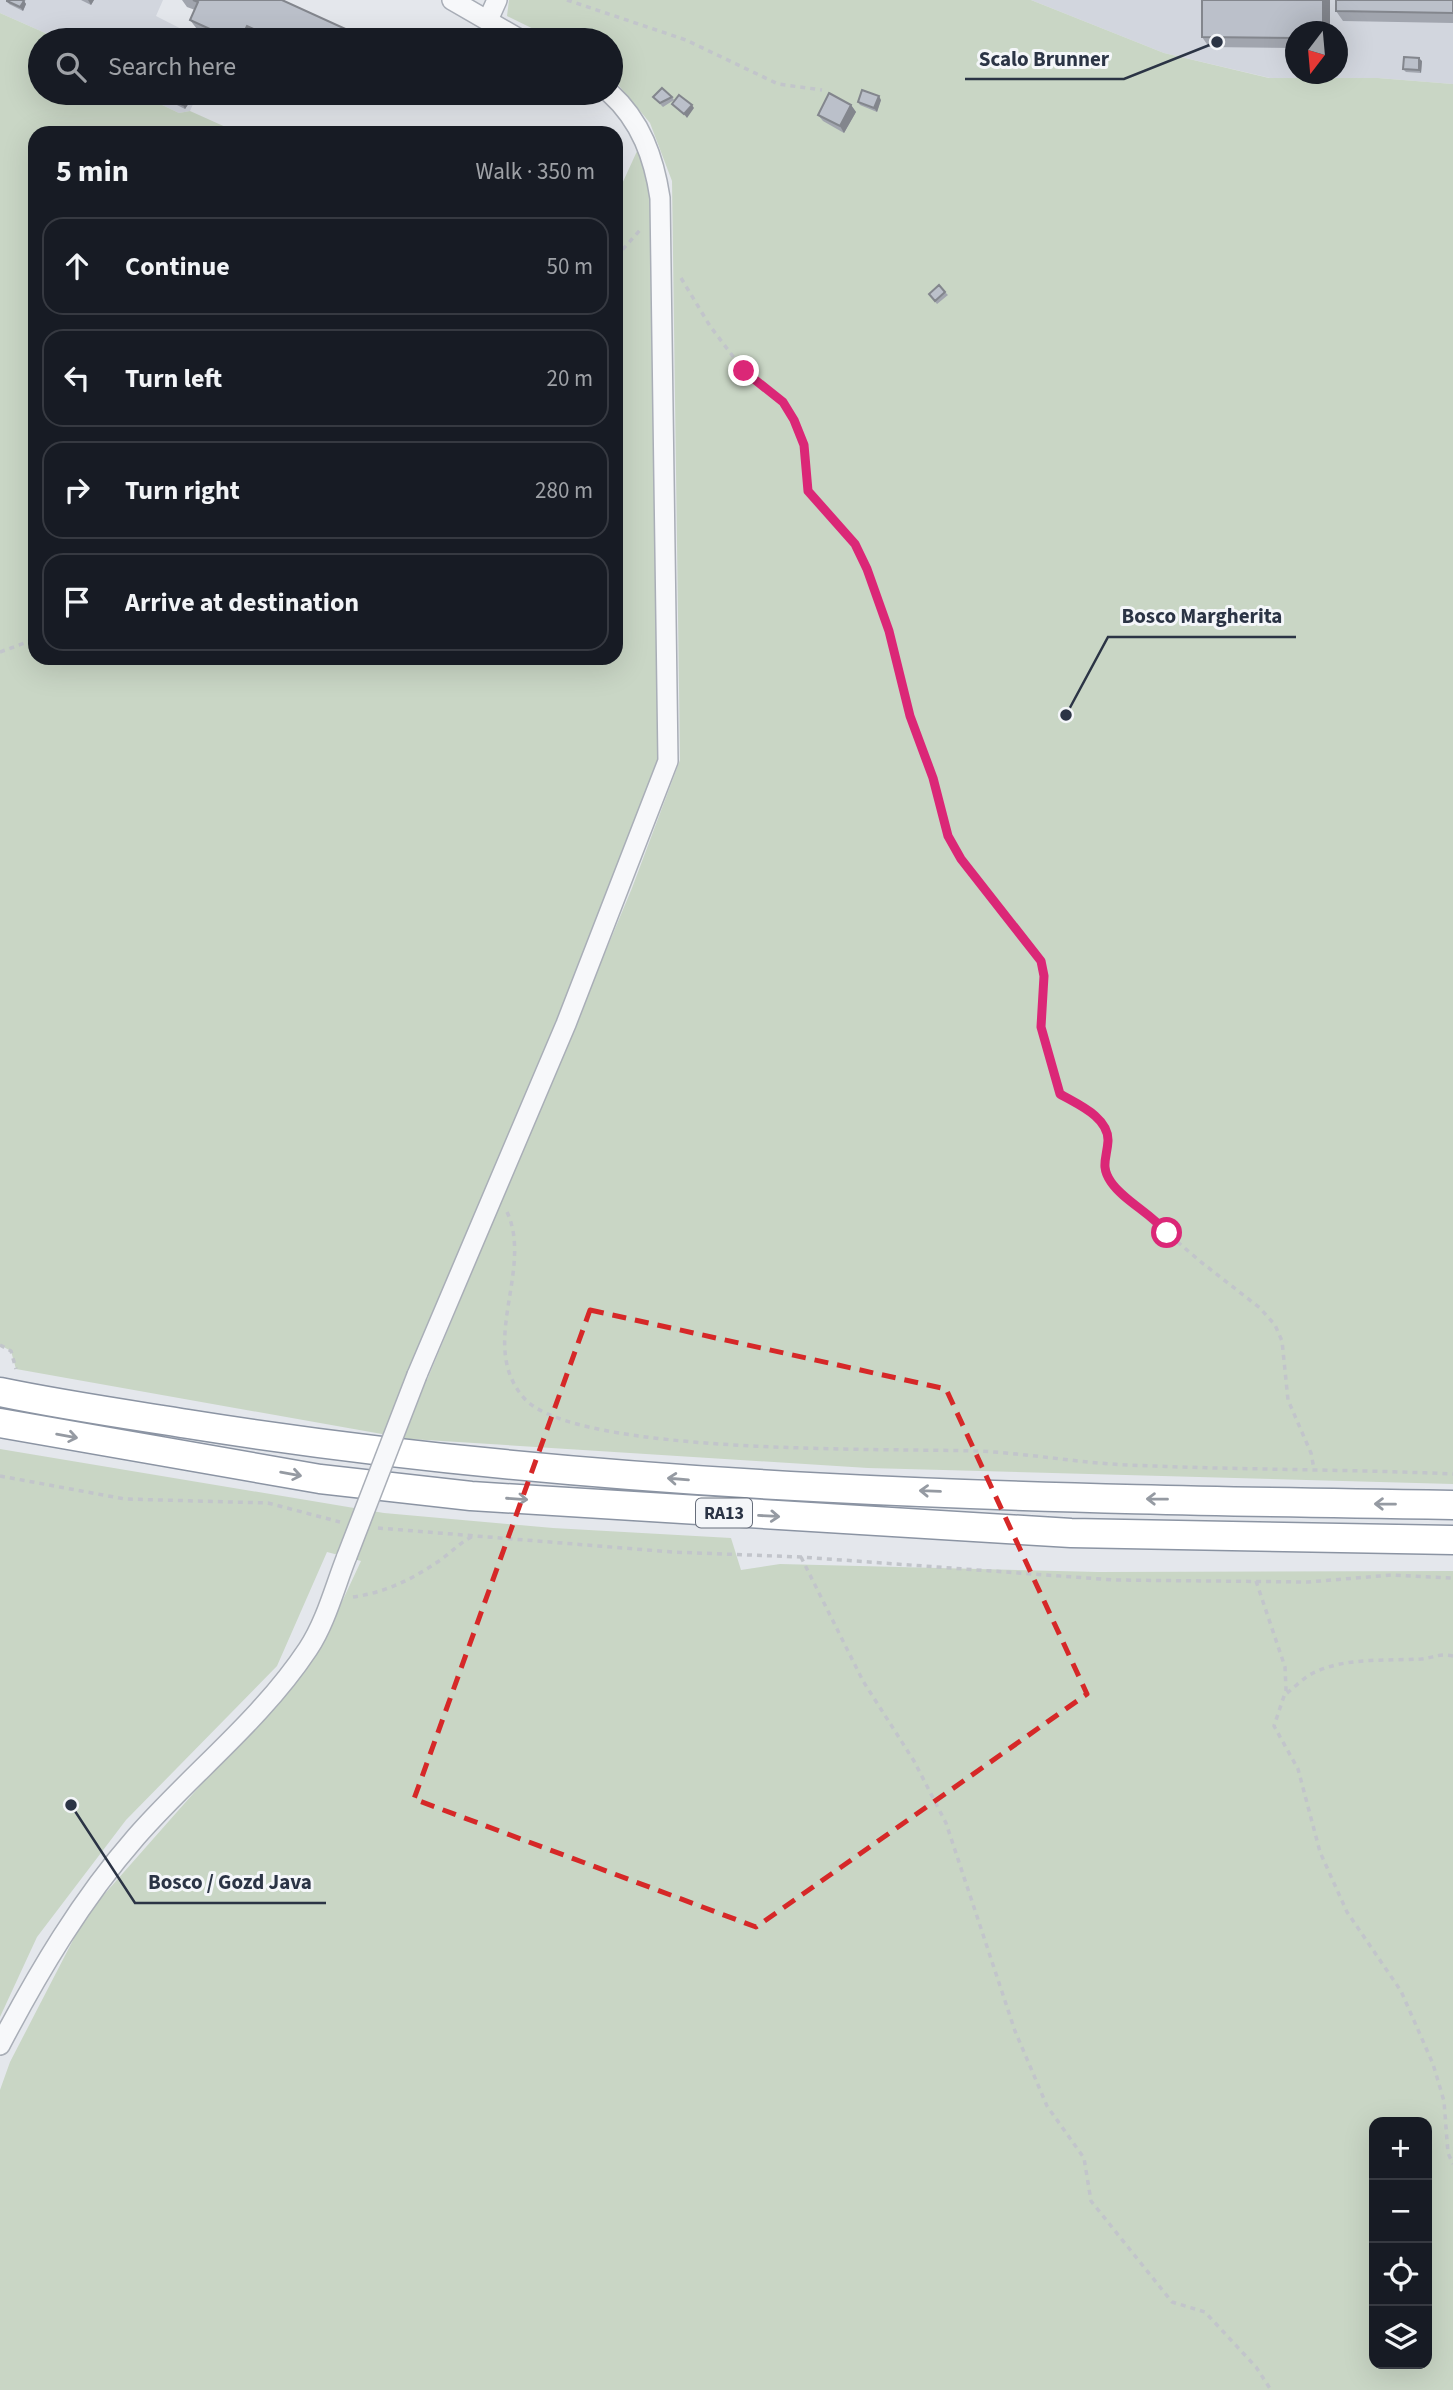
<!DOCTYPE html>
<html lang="en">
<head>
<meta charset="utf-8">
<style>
  :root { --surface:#171b24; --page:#242831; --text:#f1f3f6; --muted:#9ea1a6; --line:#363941 }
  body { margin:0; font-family:"Source Sans 3",sans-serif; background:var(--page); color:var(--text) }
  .controls { position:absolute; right:21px; bottom:21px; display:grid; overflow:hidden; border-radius:14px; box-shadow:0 7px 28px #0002 }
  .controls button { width:63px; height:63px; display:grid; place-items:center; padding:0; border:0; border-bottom:2px solid var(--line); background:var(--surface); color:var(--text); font:35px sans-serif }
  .compass { position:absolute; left:1285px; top:21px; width:63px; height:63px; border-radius:50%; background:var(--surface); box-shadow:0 7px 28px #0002; rotate:196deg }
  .stop { position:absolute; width:21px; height:21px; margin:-16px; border:5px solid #db2777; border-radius:50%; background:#fff }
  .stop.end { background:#db2777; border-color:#fff; box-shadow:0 2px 7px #0008 }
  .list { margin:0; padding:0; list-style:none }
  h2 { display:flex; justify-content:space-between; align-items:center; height:91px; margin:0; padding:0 28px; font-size:30px }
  h2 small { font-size:23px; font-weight:400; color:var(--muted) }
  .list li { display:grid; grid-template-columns:46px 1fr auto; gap:21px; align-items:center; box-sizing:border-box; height:98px; margin:0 14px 14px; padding:0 14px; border:2px solid var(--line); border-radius:21px }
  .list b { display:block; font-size:26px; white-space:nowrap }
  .list em { font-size:23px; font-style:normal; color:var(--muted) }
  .icon { flex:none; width:38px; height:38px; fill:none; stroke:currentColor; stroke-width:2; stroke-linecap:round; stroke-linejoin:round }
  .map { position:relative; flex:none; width:1453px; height:2390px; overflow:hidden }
  .search { position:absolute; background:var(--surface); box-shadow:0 7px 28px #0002; left:28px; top:28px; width:595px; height:77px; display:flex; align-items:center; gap:18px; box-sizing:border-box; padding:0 24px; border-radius:38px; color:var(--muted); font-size:26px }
  .panel { position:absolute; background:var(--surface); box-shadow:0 7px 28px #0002; left:28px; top:126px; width:595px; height:539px; border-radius:21px }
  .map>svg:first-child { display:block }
  .built { fill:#d2d6de; fill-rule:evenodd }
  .green { fill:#c9d6c5; fill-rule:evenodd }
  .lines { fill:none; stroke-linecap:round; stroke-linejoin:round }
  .minor-casing { stroke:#a9aeb7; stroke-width:22 }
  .highway-casing { stroke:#8b94a3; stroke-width:31 }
  .path { stroke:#c2c5cb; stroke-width:3.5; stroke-dasharray:5 5; stroke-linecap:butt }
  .minor { stroke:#f7f8fa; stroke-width:19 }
  .highway { stroke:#fff; stroke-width:28 }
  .minor-bridge-casing { stroke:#a9aeb7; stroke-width:22; stroke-linecap:butt }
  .minor-bridge { stroke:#f7f8fa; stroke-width:19 }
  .wall { fill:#a1a5ae }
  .shaded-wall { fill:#83868d }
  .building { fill:#bbc0ca; stroke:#83868d; stroke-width:2 }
  .oneway { stroke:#959aa2 }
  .route { stroke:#db2777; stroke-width:9 }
  .marked { fill:none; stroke:#d62828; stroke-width:5; stroke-dasharray:14 9; stroke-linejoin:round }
  .labels { text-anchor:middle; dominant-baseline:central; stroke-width:6; stroke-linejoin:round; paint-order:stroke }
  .shield { fill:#f4f6f9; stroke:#676e7b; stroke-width:2 }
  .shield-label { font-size:18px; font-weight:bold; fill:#2b3445 }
  .leader { fill:none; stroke:#2b3445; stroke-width:2.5 }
  .callout-dot { fill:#2b3445; stroke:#f4f6f9; stroke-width:2.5 }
  .callout-label { font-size:21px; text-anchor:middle; font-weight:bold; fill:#2b3445; stroke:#f4f6f9; stroke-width:6; stroke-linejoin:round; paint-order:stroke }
</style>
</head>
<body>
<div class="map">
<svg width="1453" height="2390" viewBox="0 0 1453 2390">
  <rect width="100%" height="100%" fill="#e4e7ec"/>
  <path class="built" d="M0 0H163L156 16 203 40H61L0 13Z
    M1031 0H1453V84L1378 78H1270L1164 53ZM1296 32H1338V74H1296Z
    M137 93H198L190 111 179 113Z"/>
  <path class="green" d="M509 0H1031L1164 53 1269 78H1378L1453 84V1484L868 1468 410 1439 16 1369 11 1351 0 1345V13L61 40H40V93H137L179 113 190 111 239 133H35V658H616V197L638 149 649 192 658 349 660 757 616 880 408 1371 427 1380 632 888 680 760 672 181 650 123 611 76V40H556L507 16Z
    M0 1449 384 1513 553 1528 731 1538 741 1570 780 1564 1098 1572 1453 1571V2390H0V2090L10 2062 86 1915 319 1651 361 1561 327 1552 277 1666 126 1820 37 1937 0 2017ZM1374 2122H1427V2364H1374Z"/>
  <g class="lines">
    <defs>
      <path id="minor" d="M452 0 521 40
        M488 20 497 0
        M417 1375 566 1024 668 761 660 198C654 158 641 121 610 93
        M0 2045C39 1971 81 1900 136 1837 192 1773 261 1720 308 1649 326 1622 335 1586 347 1556"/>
      <path id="highway" d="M0 1392C62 1405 125 1414 188 1424 606 1491 1031 1499 1453 1505
        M0 1423 320 1479 471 1496 1071 1533 1453 1540"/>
    </defs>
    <use href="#minor" class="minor-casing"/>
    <use href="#highway" class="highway-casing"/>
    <path class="path" d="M567 0 686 40 778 84 822 90
      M616 257 640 230
      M681 278 710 326 744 371 783 402 794 420 804 445 809 491 855 544 867 569 889 631 910 716 933 778 948 836 961 859 1041 960 1044 976 1041 1027 1060 1094 1090 1111 1104 1127 1108 1140 1103 1169 1112 1184 1153 1216 1167 1233 1201 1262 1260 1308 1275 1325 1282 1341 1288 1400 1311 1453 1314 1469
      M0 652 35 639
      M507 1212C534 1270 477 1345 524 1398 575 1456 891 1448 976 1451 1027 1453 1078 1463 1129 1465 1237 1470 1345 1469 1453 1474
      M0 1345 11 1351 16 1369
      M0 1476 125 1499 268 1503 340 1522
      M378 1528 672 1552 801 1557 1114 1580 1308 1582 1392 1575 1453 1578
      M801 1557 863 1681 914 1761 946 1823 1015 2031 1047 2106 1084 2158 1091 2201 1172 2302 1205 2312 1256 2367 1271 2390
      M1256 1581 1285 1667 1286 1690 1274 1726 1298 1769 1320 1852 1347 1912 1401 1991 1433 2064 1444 2101 1448 2153 1453 2164
      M353 1597C384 1593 413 1579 439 1561 452 1552 460 1542 475 1535
      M1287 1693C1295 1687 1303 1678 1313 1673 1345 1657 1387 1661 1421 1659 1434 1658 1438 1653 1453 1656"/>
    <use href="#minor" class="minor"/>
    <use href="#highway" class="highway"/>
    <defs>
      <path id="minor-bridge" d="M347 1556 417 1375"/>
    </defs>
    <use href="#minor-bridge" class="minor-bridge-casing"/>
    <use href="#minor-bridge" class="minor-bridge"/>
  </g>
  <path class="wall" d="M81 0H94L91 5Z
    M182 0H282L350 31 356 40H258L256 39V40H214L200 33 190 20 195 10 187 7Z
    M1453 0V23L1343 21 1336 11Z
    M7 1H24L26 4 23 11 9 4Z
    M1296 32V48L1209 47 1202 37Z
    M1422 61 1421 73 1406 72 1403 69Z
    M653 97H672L674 100 663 107Z
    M171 100 189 103 185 109 173 103Z
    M881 100 877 112 860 105 858 102Z
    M851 105 856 112 844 133 823 121 818 115Z
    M945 292 948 295 937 304 929 294Z"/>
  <path class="shaded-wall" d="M88 0H94L91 5Z
    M1323 0H1330V32H1323Z
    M24 1 26 4 23 11 20 7Z
    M247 26 256 39V40H240Z
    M350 31 356 40H346Z
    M1419 58 1422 61 1421 73 1419 70Z
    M879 96 881 100 877 112 874 108Z
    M186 99 189 103 185 109 183 105Z
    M692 105 694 108 687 118 684 114Z
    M851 105 856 112 844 133 840 126Z"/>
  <path class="building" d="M7 0H22L24 1 20 7 7 1Z
    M193 0H282L350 31 346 40H278L247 26 240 40H234L190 20 198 2Z
    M1202 0H1323V32H1296V38L1202 37Z
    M1336 0H1453V13L1336 11Z
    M111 37 119 40H109Z
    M1404 57 1419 58V70L1403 69Z
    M662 88 672 97 660 103 653 97Z
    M862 90 879 96 874 108 858 102Z
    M174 93 186 99 183 105 171 100Z
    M829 93 851 105 840 126 818 115Z
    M679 95 692 105 684 114 672 104Z
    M939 285 945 292 935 301 929 294Z"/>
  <defs><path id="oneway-shaft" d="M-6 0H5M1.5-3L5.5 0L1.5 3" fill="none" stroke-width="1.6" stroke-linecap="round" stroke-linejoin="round" transform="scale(1.75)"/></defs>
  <g class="oneway">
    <use href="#oneway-shaft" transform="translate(67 1436) rotate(10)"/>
    <use href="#oneway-shaft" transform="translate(291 1474) rotate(10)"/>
    <use href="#oneway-shaft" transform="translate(678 1479) rotate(-175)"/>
    <use href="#oneway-shaft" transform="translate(930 1491) rotate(-178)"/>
    <use href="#oneway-shaft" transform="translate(517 1499) rotate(4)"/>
    <use href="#oneway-shaft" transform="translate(1157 1499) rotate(-179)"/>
    <use href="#oneway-shaft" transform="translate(1385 1504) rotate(-179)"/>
    <use href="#oneway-shaft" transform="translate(769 1516) rotate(3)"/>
  </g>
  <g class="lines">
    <path class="route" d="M744 371 783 402 794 420 804 445 808 491 855 544 867 569 889 631 910 716 933 778 948 836 961 859 1041 961 1044 976 1041 1027 1060 1094C1077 1104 1109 1117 1108 1141 1107 1158 1100 1166 1111 1182 1124 1201 1151 1213 1167 1233"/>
  </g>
  <path class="marked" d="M590 1310 946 1389 1087 1694 756 1927 414 1799Z"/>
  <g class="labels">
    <rect class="shield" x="696" y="1498.5" width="56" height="29" rx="5"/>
    <g class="shield-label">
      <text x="724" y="1513">RA13</text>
    </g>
  </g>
  <path class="leader" d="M1217 42L1124 79H965M1066 715L1108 637H1296M71 1805L135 1903H326"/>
  <g class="callout-dot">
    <circle cx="1217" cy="42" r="7"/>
    <circle cx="1066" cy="715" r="7"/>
    <circle cx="71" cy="1805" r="7"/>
  </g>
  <g class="callout-label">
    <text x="1044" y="66">Scalo Brunner</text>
    <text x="1202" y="623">Bosco Margherita</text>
    <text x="230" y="1889">Bosco / Gozd Java</text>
  </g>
</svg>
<div class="controls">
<button>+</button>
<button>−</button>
<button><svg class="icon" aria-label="locate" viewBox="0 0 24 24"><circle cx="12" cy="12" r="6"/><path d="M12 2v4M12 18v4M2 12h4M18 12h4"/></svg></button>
<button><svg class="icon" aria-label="layers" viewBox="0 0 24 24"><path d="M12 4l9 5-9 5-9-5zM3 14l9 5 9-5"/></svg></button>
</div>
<svg class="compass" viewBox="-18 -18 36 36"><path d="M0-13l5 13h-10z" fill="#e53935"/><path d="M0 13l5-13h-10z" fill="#9ea1a6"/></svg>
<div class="stop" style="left:1167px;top:1233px"></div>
<div class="stop end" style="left:744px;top:371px"></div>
<div class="search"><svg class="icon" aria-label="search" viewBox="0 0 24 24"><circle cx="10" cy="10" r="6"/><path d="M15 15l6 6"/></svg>Search here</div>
<section class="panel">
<h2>5 min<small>Walk · 350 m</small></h2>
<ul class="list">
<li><svg class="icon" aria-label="ahead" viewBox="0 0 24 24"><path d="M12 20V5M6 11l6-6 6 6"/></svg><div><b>Continue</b></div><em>50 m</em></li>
<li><svg class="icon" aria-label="left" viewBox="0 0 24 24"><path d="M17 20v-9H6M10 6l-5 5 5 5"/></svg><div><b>Turn left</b></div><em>20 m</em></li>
<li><svg class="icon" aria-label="right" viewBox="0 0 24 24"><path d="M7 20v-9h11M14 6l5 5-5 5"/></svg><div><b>Turn right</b></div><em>280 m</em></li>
<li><svg class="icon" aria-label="arrive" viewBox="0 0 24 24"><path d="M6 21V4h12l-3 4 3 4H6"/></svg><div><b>Arrive at destination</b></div></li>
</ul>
</section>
</div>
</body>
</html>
